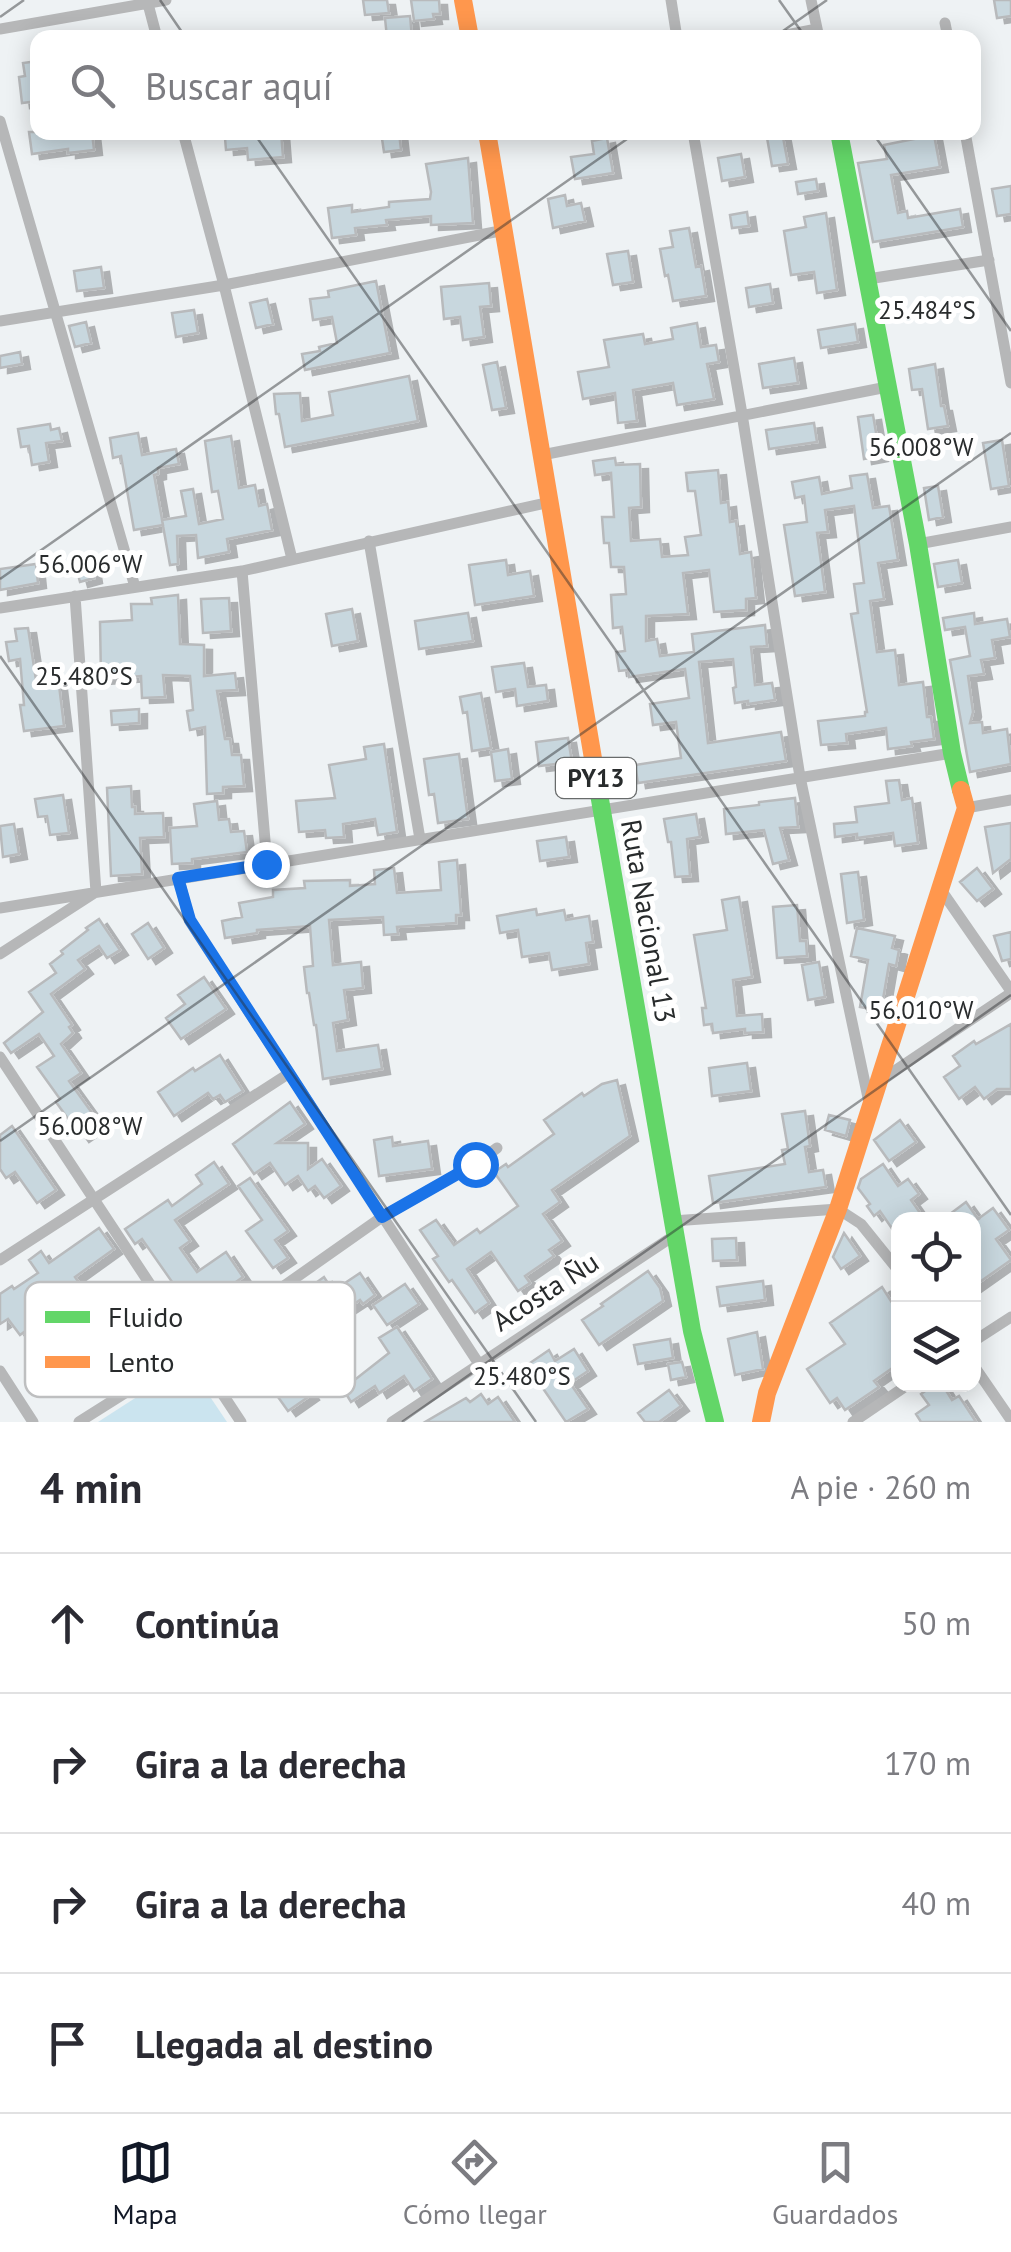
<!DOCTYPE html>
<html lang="es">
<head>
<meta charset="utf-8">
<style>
  :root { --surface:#fff; --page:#f7f7f7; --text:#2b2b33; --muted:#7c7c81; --line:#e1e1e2; --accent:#111827 }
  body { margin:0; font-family:"PT Sans",sans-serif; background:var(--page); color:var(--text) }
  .controls { position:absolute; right:30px; bottom:30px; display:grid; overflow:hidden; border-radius:20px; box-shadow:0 5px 25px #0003 }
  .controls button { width:90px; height:90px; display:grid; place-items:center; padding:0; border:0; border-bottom:2px solid var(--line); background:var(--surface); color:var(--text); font:50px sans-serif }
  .stop { position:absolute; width:30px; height:30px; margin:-22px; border:8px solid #1a73e8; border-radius:50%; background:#fff }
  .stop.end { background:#1a73e8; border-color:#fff; box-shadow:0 2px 10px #0008 }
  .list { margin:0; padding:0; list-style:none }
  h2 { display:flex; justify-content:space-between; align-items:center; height:130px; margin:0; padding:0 40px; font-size:42px }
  h2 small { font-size:32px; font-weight:400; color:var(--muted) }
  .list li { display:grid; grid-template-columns:65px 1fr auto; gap:30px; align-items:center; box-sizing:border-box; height:140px; padding:0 40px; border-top:2px solid var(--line) }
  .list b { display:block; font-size:38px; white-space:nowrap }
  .list em { font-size:32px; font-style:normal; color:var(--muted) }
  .icon { flex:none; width:55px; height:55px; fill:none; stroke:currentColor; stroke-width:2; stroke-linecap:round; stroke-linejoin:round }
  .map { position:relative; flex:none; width:1011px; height:1422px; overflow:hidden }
  .search { position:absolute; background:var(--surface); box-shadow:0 5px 25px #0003; left:30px; right:30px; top:30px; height:110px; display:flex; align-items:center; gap:25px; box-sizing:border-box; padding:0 35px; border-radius:20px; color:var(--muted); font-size:38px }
  .sheet { height:690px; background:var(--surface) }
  nav { display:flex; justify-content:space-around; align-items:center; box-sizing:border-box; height:140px; border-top:2px solid var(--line); background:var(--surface); font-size:28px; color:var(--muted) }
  nav a { display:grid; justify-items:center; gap:5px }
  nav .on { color:var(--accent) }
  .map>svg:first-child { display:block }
  .green { fill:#cbe4ef }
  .building { fill:#c8d7de; stroke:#b8babc; stroke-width:2.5; filter:url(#shadow) }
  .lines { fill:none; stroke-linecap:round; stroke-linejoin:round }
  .street { stroke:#b6b7b8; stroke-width:11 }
  .fast { stroke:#63d668; stroke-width:18 }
  .slow { stroke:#ff974d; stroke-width:18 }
  .route { stroke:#1a73e8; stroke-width:12 }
  .ticks { fill:none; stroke:#282b2c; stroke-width:2.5; stroke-opacity:0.45 }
  .labels { text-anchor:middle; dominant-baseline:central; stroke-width:10; stroke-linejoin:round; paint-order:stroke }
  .shield { fill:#fff; stroke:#686b6b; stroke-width:2.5 }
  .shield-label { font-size:25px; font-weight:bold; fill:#282b2c }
  .street-label { font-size:28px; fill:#282b2c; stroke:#fff }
  .key { fill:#fff; stroke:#bebfc0; stroke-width:2.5 }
  .key-label { font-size:28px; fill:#282b2c }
  .ticks-label { font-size:25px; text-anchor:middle; fill:#282b2c; stroke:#fff; stroke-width:10; stroke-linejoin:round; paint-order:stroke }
</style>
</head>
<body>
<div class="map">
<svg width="1011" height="1422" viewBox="0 0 1011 1422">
  <defs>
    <filter id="shadow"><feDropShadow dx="8" dy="5" stdDeviation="0" flood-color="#0004"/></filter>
  </defs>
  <rect width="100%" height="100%" fill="#eef2f4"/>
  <path class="green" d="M188 1364 227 1422H98Z"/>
  <path class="building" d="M363 0H387L389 13 365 15Z
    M411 0H439L440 14H433L434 19 414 21Z
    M994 0H1011V16L997 18Z
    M410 16 412 38H387L385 18Z
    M38 61V75H34L38 101 22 103 19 77 25 76 23 63Z
    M29 132H92L94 150 68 153V149L32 154Z
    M246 132H281L283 157 248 160 247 148 226 150 225 138 246 136Z
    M381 132H399L401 150 384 152Z
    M766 132H782L788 164 772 166Z
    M934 135 940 167 891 175 898 213 907 211 908 218 960 209 963 227 873 242 858 163 887 159 884 145Z
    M607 138 613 173 575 179 571 157 594 154 592 141Z
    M741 154 745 177 722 181 718 158Z
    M468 158 473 223 431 225V216L386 220 387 225 355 228 356 235 332 238 328 208 352 205V212L389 207V202L430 199 431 192 426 164Z
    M816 179 818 191 798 194 796 182Z
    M1011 186V214L997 216 992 189Z
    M565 195 567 206 581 203 585 221 553 228 548 199Z
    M747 212 749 226 732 228 730 215Z
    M826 213 837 290 817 293 814 272 791 275 784 231 806 227 804 217Z
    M689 228 696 267 701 266 706 296 673 301 668 275 665 276 660 249 673 247 670 231Z
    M628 251 633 282 613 285 607 254Z
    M101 267 104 288 77 291 74 271Z
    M376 281 390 353 305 370 302 354 320 351 319 347 337 343 332 317 313 320 310 299 329 297 328 291Z
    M489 283 491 306 480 307 484 337 463 340 460 317 444 319 441 287Z
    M770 284 773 303 749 307 746 288Z
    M267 299 273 324 256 328 250 303Z
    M194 310 198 333 176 337 172 313Z
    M86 322 91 343 75 347 69 326Z
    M697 323 701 347 716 345 719 362 707 364 714 399 677 405 673 383 633 390 637 421 618 423 615 393 583 399 578 372 609 367 604 340 643 334 645 344 673 339 671 328Z
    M855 324 858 342 821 348 818 330Z
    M20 352 22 364 0 368V356Z
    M794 358 798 383 763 388 759 364Z
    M497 362 506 408 492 410 483 365Z
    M935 364 941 406H944L948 426 928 429 922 389 912 390 909 369Z
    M409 376 418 421 285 447 279 414H276L274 394 300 393 302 421 333 415 329 392Z
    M873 415 880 456 864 459 858 417Z
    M814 423 817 442 769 449 766 430Z
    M50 424 51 430 59 428 62 441 46 443 49 462 32 465 29 446 21 447 18 429Z
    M138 433 142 455 176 449 179 464 158 468V474L154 475 163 525 134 530 121 456 113 458 110 438Z
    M231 436 239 488 255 485 259 506 267 504 272 530 227 539 229 552 198 558 196 535 177 536 178 564 170 565 162 520 186 516 181 491 193 489 199 524 223 519 218 491 212 492 205 441Z
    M1002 440 1009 486 991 489 983 443Z
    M615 458 616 465 640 464 641 507 629 508 631 541 660 539 662 557 688 555 685 537 701 535 695 491H688L686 473 718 470 721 503 728 502 730 522 736 521 740 554 751 552 756 598 746 599V610L714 612 709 570 683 573 688 614 646 616V641L657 639 660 656 694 652 692 634 765 625 767 646 751 647 755 685 772 683 775 700 748 704V701L735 703 733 688 736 687 733 659 699 662 708 743 781 732 786 761 638 783 635 765 681 758 676 722 653 725 650 704 689 698 685 669 629 677 628 670 619 671 616 652 625 651 622 627 613 628 611 595 626 594 624 567H611L609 543H604L602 517H614L611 473 595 475 593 461Z
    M867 474 873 508 889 506 898 560 878 563 884 599 870 601 877 652 895 650 899 685 923 682 927 717H931L934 739 911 742 912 746 888 749 886 728 846 734 847 743 821 745 818 721 865 716V712H867L851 614 858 613 854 584 864 583 854 506 825 510 828 532 817 533 825 592 795 596 784 525 807 522 804 496 795 498 792 482 819 477 822 494 852 488 850 476Z
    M938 486 943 517 929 520 924 488Z
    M88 553 90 560 98 558 100 570 93 572 94 578 80 582 73 556Z
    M506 560 508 575 530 571 534 596 475 605 469 565Z
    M958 560 962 583 938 587 934 564Z
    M36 564 38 583 0 590V569Z
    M178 595 180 644 204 645V676L235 673 237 690 217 691 225 739H230L232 755H241L244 786 223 787V793L207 794 205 727 190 730 187 711 193 710 190 676 163 675 165 697 142 698 141 676 101 679 100 622 132 620 131 604H152L151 598Z
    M229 598 231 631 203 633 201 599Z
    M352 609 358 641 332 646 326 614Z
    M468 613 473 641 419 649 415 621Z
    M974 613 975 624 1007 619 1010 637 992 640 995 658 981 660 984 674 968 676 973 712 970 723 982 722 983 733 1007 729 1011 764 970 772 950 660 970 656 965 627 945 630 943 618Z
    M28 628 36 680 58 677 64 726 24 731 20 705H24L20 659 9 661 6 642 17 641 15 629Z
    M524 663 528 687 546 685 548 701 517 706 515 689 496 692 492 667Z
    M481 693 491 748 472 751 467 712 463 713 460 697Z
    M139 709V723L112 725 111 711Z
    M568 738 572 762 539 766 536 742Z
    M384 744 397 832 378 835 375 819 343 824 344 837 326 838 325 830 299 832 296 801 335 798 329 765 366 759 364 747Z
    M508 749 512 779 495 781 491 752Z
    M459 754 468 819 438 823 434 794 429 795 424 759Z
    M899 780 902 800 912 798 918 843 895 846 893 833 857 838V834L835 837 834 824 857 822 855 807 889 803 886 781Z
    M131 786 132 807H135V814L163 813 164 837 140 838 142 874 111 876 107 788Z
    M63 795 69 833 50 835 47 816 38 817 35 799Z
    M795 798 798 827 780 828 789 860 773 864 764 830 726 834 724 809 759 805V802Z
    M217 801 219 820 229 819 231 832 244 831 247 852 192 859V863L172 864 170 828 197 826 194 804Z
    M696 814 700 837 687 839 690 876 675 877 671 842H668L664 819Z
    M1011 823V859L993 873 985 827Z
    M14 824 19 854 3 857 0 826Z
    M566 837 569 857 540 861 537 841Z
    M457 860 461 915H456V923L397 927 398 934 384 935 383 917 329 920 333 965 361 962 363 988 344 990 348 1020 333 1023 337 1051 378 1045 382 1069 323 1079 316 1025H314L309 993H307L304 967 313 966 310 926 257 930V933L225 938 222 921 242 917 239 903 273 897V890L305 888 304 881 350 880V886L375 884 374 870 394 868 397 893 441 890 439 862Z
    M977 868 993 889 977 901 960 882Z
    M858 872 864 920 847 923 841 874Z
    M739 897 752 977 733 980 737 1016 762 1014 763 1032 745 1033V1029L713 1033 712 1024 704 1025 702 1008H706L694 935 727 930 722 900Z
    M797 905 800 941H806L807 956 777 958 773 907Z
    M536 909 537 915 564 910 566 920 589 916 593 942 586 943 589 964 552 970 549 953 522 957 518 930 500 933 497 916Z
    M99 919 120 950 107 958 99 946 78 960 85 969 51 994 72 1025 69 1027 73 1033 61 1044 81 1073 69 1081 100 1124 81 1137 56 1102 60 1099 37 1067 54 1056 39 1034 11 1053 4 1043 43 1012 29 992 56 973 50 964 63 954 61 951 88 930 86 928Z
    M148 923 164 948 148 959 132 934Z
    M857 928 895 936 892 948 899 950 896 966 889 964 881 1011 860 1007 868 960 851 956Z
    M1011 932V959L1002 961 994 936Z
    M819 962 825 997 808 1000 802 965Z
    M204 977 226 1009 181 1039 166 1018 185 1004 178 995Z
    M1011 1024V1089H997L984 1099 975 1087 959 1099 944 1077 960 1066 953 1056 974 1041 976 1044Z
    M220 1055 243 1091 225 1102 220 1095 213 1099 208 1093 174 1116 158 1092 193 1068 195 1071Z
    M747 1063 751 1091 712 1096 709 1068Z
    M617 1080 630 1136 552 1190 560 1202 543 1214 562 1241 549 1250 554 1256 525 1276 530 1283 518 1291 491 1252 467 1269 489 1303 475 1313 452 1280 449 1282 433 1259 438 1256 420 1230 436 1220 454 1245 477 1229 480 1233 518 1206 494 1172 506 1164 508 1167 554 1134 544 1120 582 1093 584 1096 602 1084Z
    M290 1102 305 1124 277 1143H308V1169L322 1159 341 1186 324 1198 315 1186 308 1191 298 1176 285 1185 270 1163 254 1174 233 1144Z
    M805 1111 810 1146 805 1147 809 1172 823 1170 826 1187 713 1203 709 1176 785 1164 782 1150 788 1149 782 1114Z
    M829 1115 850 1120 846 1136 825 1130Z
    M900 1120 916 1142 889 1161 874 1140Z
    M12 1126 56 1190 37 1203 15 1172 6 1178 0 1169V1135Z
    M392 1137 393 1146 428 1141 432 1169 379 1176 374 1140Z
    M214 1162 229 1184 175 1220 190 1241 180 1248 197 1272 226 1252 243 1277 236 1282 238 1286 217 1300 219 1304 198 1319 142 1239 135 1244 125 1229 168 1200 172 1206 202 1184 196 1175Z
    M883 1164 898 1186 908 1179 919 1194 911 1200 925 1220H898V1225L893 1230 880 1211 874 1216 867 1206 870 1204 858 1188 861 1179Z
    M250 1178 288 1231 275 1240 288 1258 273 1268 246 1231 262 1220 238 1186Z
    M966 1202 978 1219 993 1208 1009 1230 996 1239 1011 1260 974 1286V1222L977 1220H942Z
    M99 1228 114 1249 75 1277 94 1304 59 1328 82 1361 140 1320 129 1304 139 1297 166 1334 155 1342 149 1334 79 1384 61 1359 51 1366 34 1343 32 1344 24 1332 20 1335 8 1319 0 1324V1294L12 1286 14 1289 38 1273 29 1260 41 1251 49 1263Z
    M844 1233 860 1256 841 1269 833 1257Z
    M736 1238 737 1260 713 1261 712 1239Z
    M648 1271 660 1288 663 1301 599 1345 582 1320 603 1306 601 1304Z
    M360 1273 375 1295 363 1304 360 1300 328 1321 306 1290 324 1277 333 1291Z
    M763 1281 765 1300 720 1306 717 1287Z
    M405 1284 419 1304 387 1325 373 1305Z
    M882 1287 898 1312V1364L874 1381 879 1387 845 1410 837 1398 830 1403 807 1369 845 1344 830 1323Z
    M397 1327 432 1379 414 1391 404 1376 379 1393 375 1386 351 1402 343 1389 389 1353 379 1338Z
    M266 1330 311 1395 288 1411 251 1359 240 1367 229 1351 242 1342 244 1345Z
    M757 1332 763 1369 735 1375 728 1339Z
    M670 1339 673 1358 638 1364 634 1345Z
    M574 1349 588 1371 570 1383 588 1409 566 1422 527 1365 549 1350 555 1361Z
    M682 1362 686 1377 671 1380 668 1364Z
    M935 1384H942L952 1400 959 1396 976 1422H921L916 1414 929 1405 921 1394Z
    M669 1390 681 1406 659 1422H645L638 1413Z
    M481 1394 488 1404 498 1397 515 1422H425L466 1398 470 1402Z"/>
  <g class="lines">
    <path class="street" d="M147 0 157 38
      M671 0 677 38
      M811 0 819 38
      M945 23 948 38
      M0 29 166 0
      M771 38 817 29
      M0 121 135 587
      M183 132 224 285 292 559
      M693 132 742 414 800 777 870 1107
      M965 132 1011 383
      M868 279 989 260
      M0 321 224 285 505 230
      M542 455 887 387
      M369 541 420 839
      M918 544 1011 527
      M242 571 267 864
      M0 608 242 571 550 502
      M966 808 1011 800
      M179 879 189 920 479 1364
      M941 890 1011 991
      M0 908 952 753
      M0 954 96 892 75 596
      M0 1057 241 1422
      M881 1080 1011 993
      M673 1221 838 1209 861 1224 898 1270
      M0 1260 288 1074
      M974 1341 1011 1317
      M974 1366 1011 1420
      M0 1371 33 1422
      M79 1422 193 1350 382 1217 475 1164 497 1148
      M392 1422 675 1235
      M853 1422 909 1384"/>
    <path class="fast" d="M839 132 918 544 952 753 961 790
      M598 788 692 1331 715 1422"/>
    <path class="slow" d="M463 0 470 38
      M487 132 598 788
      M761 1422 767 1393 838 1209 966 808 961 790"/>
  </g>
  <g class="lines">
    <path class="route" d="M266 864 178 878 190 920 382 1217 475 1164"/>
  </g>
  <path class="ticks" d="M160 0 186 38M779 0 806 38M0 17 24 0M773 38 827 0M253 132 1011 1215M872 132 1011 331M0 579 637 132M0 656 536 1422M0 1141 1011 433M402 1422 1011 995"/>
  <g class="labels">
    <rect class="shield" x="556" y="758" width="80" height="40" rx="8"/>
    <g class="shield-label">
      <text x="596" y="778">PY13</text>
    </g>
    <g class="street-label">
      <text transform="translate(649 921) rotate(80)">Ruta Nacional 13</text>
      <text transform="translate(545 1291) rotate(-33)">Acosta Ñu</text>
    </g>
  </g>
  <rect x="25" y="1282" width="330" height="115" rx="15" class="key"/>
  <rect x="45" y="1311" width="45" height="12" fill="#63d668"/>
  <rect x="45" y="1356" width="45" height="12" fill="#ff974d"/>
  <g class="key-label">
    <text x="108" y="1327">Fluido</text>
    <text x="108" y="1372">Lento</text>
  </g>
  <g class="ticks-label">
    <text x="927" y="319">25.484°S</text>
    <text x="921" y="456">56.008°W</text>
    <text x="90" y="573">56.006°W</text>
    <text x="84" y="685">25.480°S</text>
    <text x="921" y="1019">56.010°W</text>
    <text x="90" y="1135">56.008°W</text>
    <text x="522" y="1385">25.480°S</text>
  </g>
</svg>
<div class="controls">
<button><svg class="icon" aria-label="locate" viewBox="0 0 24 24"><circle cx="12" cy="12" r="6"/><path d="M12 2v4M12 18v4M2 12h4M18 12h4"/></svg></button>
<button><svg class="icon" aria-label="layers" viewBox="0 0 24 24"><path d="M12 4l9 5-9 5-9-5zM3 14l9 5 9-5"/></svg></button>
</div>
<div class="stop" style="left:475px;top:1164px"></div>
<div class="stop end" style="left:266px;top:864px"></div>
<div class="search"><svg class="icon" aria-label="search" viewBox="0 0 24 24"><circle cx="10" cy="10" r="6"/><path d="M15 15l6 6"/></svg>Buscar aquí</div>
</div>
<section class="sheet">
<h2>4 min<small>A pie · 260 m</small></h2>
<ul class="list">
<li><svg class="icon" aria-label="ahead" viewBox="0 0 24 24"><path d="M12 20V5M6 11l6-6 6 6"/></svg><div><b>Continúa</b></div><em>50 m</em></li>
<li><svg class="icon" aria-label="right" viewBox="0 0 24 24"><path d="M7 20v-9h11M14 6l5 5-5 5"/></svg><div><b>Gira a la derecha</b></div><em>170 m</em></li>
<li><svg class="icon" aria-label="right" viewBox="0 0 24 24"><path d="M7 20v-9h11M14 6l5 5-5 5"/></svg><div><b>Gira a la derecha</b></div><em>40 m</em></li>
<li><svg class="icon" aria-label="arrive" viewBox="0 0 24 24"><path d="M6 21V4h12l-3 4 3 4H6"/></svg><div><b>Llegada al destino</b></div></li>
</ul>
</section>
<nav>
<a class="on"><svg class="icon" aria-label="map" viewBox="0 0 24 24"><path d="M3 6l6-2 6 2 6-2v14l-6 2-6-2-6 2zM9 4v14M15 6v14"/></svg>Mapa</a>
<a><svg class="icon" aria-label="directions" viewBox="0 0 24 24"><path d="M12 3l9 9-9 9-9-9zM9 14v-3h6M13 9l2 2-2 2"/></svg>Cómo llegar</a>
<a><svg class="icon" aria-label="saved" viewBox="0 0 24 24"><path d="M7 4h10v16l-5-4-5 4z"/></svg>Guardados</a>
</nav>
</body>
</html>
